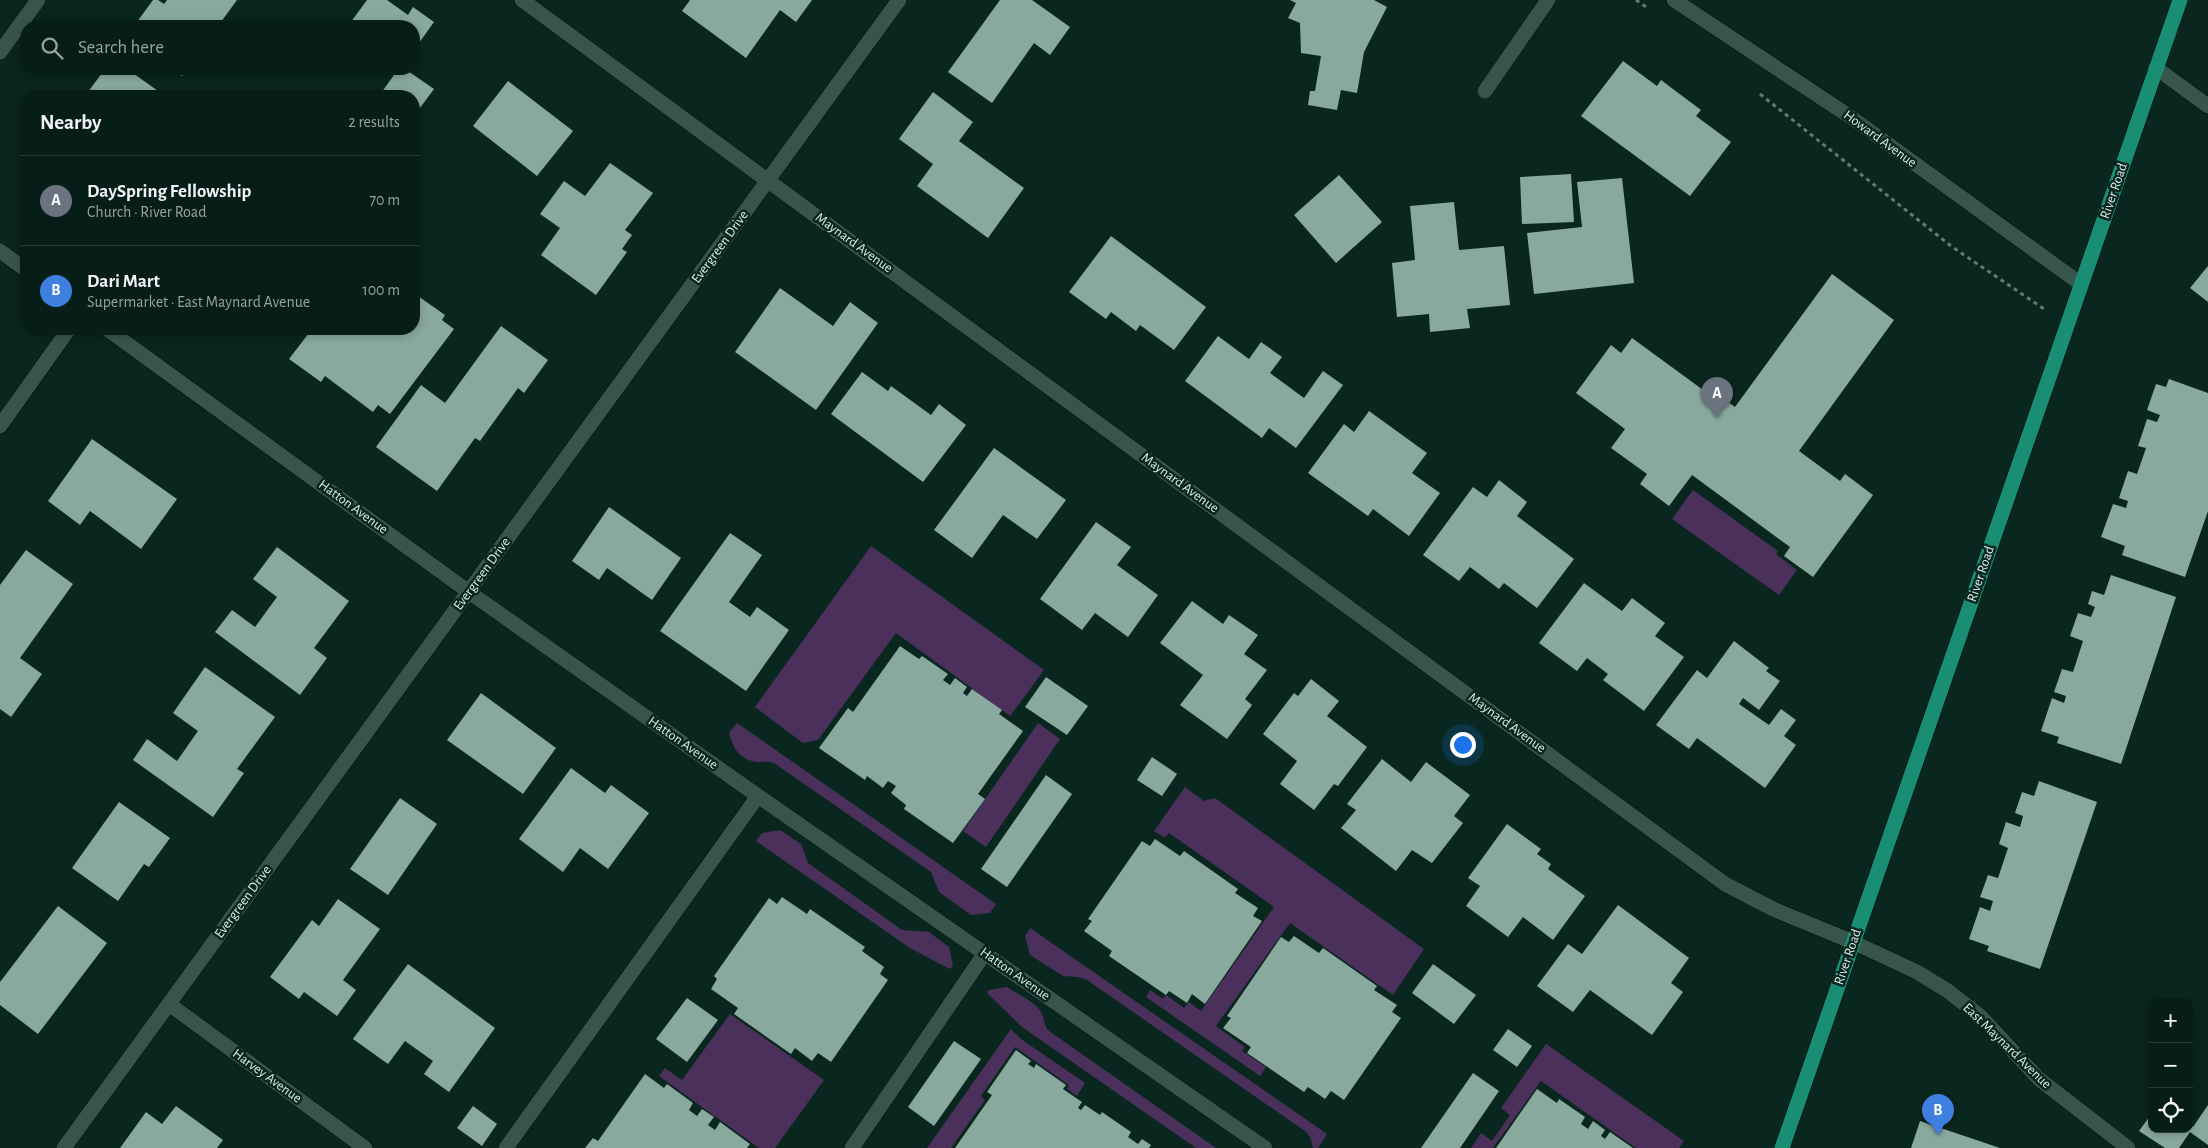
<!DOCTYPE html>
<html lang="en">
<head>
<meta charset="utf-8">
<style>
  :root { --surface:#071d17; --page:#102620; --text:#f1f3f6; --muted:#98a2a1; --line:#283b36; --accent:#2563eb }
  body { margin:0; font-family:"Alegreya Sans",sans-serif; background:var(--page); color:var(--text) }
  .controls { position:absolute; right:15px; bottom:15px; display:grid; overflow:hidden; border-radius:10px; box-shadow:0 2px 8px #0003 }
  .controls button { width:45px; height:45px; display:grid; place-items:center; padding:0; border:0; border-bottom:1px solid var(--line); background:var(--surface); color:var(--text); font:25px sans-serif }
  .you { position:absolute; left:1462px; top:744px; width:18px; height:18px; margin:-12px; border:4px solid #fff; border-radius:50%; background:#1a73e8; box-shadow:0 0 0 8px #1a73e833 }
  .badge { display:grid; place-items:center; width:32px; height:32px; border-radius:50%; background:var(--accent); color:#fff; font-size:16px; font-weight:700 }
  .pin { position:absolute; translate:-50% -41px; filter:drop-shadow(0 1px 2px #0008) }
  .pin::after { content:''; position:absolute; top:26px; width:18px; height:15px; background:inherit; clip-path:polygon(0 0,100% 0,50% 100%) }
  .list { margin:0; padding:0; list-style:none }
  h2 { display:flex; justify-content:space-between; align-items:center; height:65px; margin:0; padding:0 20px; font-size:21px }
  h2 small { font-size:16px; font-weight:400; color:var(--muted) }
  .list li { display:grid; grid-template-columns:32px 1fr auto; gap:15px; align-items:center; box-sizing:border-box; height:90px; padding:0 20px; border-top:1px solid var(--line) }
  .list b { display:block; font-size:19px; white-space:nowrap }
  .list p { margin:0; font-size:16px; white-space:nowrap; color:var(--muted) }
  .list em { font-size:16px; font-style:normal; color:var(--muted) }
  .icon { flex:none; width:28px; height:28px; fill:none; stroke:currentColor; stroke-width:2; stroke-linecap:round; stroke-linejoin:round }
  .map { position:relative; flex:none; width:2208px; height:1148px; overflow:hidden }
  .search { position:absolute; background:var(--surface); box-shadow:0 2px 8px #0003; left:20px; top:20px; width:400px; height:55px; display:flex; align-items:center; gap:12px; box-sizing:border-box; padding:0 18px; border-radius:20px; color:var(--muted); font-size:19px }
  .panel { position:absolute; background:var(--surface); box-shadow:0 2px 8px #0003; left:20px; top:90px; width:400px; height:245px; border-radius:20px }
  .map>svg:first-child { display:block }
  .green { fill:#4b305c }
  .building { fill:#89a99e }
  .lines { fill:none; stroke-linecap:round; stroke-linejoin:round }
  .minor-casing { stroke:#000e09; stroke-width:16 }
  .tertiary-casing { stroke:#000e09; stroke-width:16 }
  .primary-casing { stroke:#000e09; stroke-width:16 }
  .path { stroke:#637b74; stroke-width:3; stroke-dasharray:4 4; stroke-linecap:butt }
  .minor { stroke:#38554c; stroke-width:15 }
  .tertiary { stroke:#38554c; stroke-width:15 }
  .primary { stroke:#198e75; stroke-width:15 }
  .labels { text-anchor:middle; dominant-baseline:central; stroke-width:5; stroke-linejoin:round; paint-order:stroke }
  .street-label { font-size:14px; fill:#dcede7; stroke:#09271f }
</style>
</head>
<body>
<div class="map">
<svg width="2208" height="1148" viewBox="0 0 2208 1148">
  <rect width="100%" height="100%" fill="#09271f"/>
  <path class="green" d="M1693 490 1778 551 1776 554 1797 570 1779 595 1672 519Z
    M871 546 1044 670 1010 716 896 633 818 740 803 743 755 707Z
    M737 723 996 904 990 913 971 915 939 892 931 872 774 763C769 761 764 762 758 762 741 761 733 749 729 733Z
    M1038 723 1060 739 986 847 963 831Z
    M1185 787 1204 801 1215 798 1424 949 1393 995 1290 923 1216 1026 1245 1047 1242 1051 1266 1067 1260 1076 1146 997 1150 990 1163 999 1166 995 1184 1008 1189 1002 1201 1011 1274 907 1169 833 1165 838 1154 831Z
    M780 830 801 844 808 863 902 930 929 932 949 947 953 966 950 969 910 948 756 841 762 833Z
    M1030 928 1327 1134 1318 1148H1313L1310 1137 1305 1131 1087 980 1078 977 1063 976 1030 955 1025 936Z
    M1007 987C1017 994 1035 1001 1041 1012 1045 1019 1043 1025 1049 1031L1216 1148H1196L1022 1027 987 993 989 990Z
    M730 1014 824 1080 775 1148H759L659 1076 665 1068 682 1080Z
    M1011 1029 1021 1039 1085 1083 1077 1096 1067 1089 1069 1085 1015 1047 981 1096 985 1100 951 1148H927Z
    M1546 1044 1684 1141 1679 1148H1636L1541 1081 1493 1148H1471L1481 1133 1492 1141 1510 1115 1501 1108Z"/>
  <path class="building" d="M153 0H158L164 4 167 0H237L218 26H134Z
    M367 0H387L408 15 413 7 434 22 414 50V26H348Z
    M690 0H812L796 22 780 10 746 58 682 11Z
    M1000 0H1032L1070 27 1050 55 1034 43 992 103 948 72Z
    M1290 0H1374L1387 7 1364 52 1357 93 1341 90 1337 110 1308 105 1310 91H1315L1321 56 1301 53 1300 23 1288 18 1296 3Z
    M1623 61 1657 86 1661 80 1701 110 1696 116 1731 142 1690 196 1581 116Z
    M105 69H127L161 93 158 96H85Z
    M172 69H187L182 76Z
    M385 69H405L434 89 414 116V96H379L394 75Z
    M508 81 573 131 537 176 473 126Z
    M933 92 973 122 959 141 1024 188 988 238 917 186 933 164 899 139Z
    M610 163 653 193 625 230 632 235 622 249 627 252 596 295 541 255 560 228 540 214 564 181 585 196Z
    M1571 174 1574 222 1522 224 1520 177Z
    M1339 175 1382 222 1336 263 1294 215Z
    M1622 178 1634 283 1534 294 1527 233 1582 227 1577 182Z
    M1454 202 1459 250 1504 246 1510 305 1467 309 1470 328 1430 332 1429 314 1397 317 1392 263 1415 260 1410 206Z
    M1111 236 1206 307 1174 350 1140 325 1136 331 1111 312 1106 319 1069 292Z
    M2208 266V302L2190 288Z
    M1832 274 1894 320 1799 451 1840 481 1845 474 1873 495 1813 577 1784 556 1790 547 1692 475 1669 506 1640 484 1647 474 1611 448 1625 429 1576 393 1611 345 1621 353 1632 338 1710 395 1713 391 1735 407Z
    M780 288 833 326 850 302 878 323 816 410 735 352Z
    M418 296 445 315 442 320 454 329 390 414 378 405 373 412 325 376 321 382 289 359 312 329H414V301Z
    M501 326 548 360 524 393 518 388 480 441 475 438 437 491 376 447 421 385 445 403Z
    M1218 336 1249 359 1261 342 1282 357 1270 373 1304 398 1323 371 1343 385 1296 448 1269 428 1262 438 1185 381Z
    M862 372 888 391 891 386 931 415 939 404 966 425 923 482 831 414Z
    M2169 379 2208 393V511L2185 577 2122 555 2125 546 2101 537 2113 504 2126 508 2128 501 2119 498 2128 471 2137 474 2146 448 2138 446 2147 419 2157 422 2160 415 2147 410 2156 384 2166 387Z
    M1369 411 1427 453 1412 473 1440 493 1409 536 1373 509 1368 516 1308 473 1344 424 1354 432Z
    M92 439 177 499 141 549 90 511 80 525 48 501Z
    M994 448 1066 500 1037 539 1003 515 972 558 934 530Z
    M1499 480 1527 502 1517 516 1574 559 1537 608 1504 583 1499 589 1470 567 1459 581 1423 555 1473 487 1487 497Z
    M609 507 681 558 652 600 607 568 599 580 572 561Z
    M1096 522 1131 547 1117 565 1158 595 1128 637 1095 613 1082 630 1040 599Z
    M730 533 762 555 729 602 750 617 757 607 789 630 746 691 660 631Z
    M277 547 349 601 314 648 327 658 300 695 215 632 232 610 255 627 277 597 253 579Z
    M26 550 73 584 20 658 42 674 11 717 0 709V585Z
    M2111 575 2176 597 2121 764 2057 743 2059 737 2041 731 2052 698 2064 703 2066 696 2054 692 2062 669 2073 672 2083 641 2070 636 2078 613 2091 617 2095 607 2088 604 2092 591 2104 595Z
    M1584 583 1622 611 1632 598 1665 623 1655 636 1684 657 1644 711 1603 680 1608 674 1587 658 1577 671 1539 643Z
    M1192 601 1223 624 1229 615 1258 635 1244 654 1267 670 1245 699 1252 705 1227 739 1180 705 1203 675 1160 643Z
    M1734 641 1769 668 1766 671 1780 681 1759 710 1743 698 1739 704 1769 725 1781 709 1796 720 1784 736 1796 745 1765 788 1697 738 1689 749 1656 725 1697 670 1707 678Z
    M900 646 919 659 922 656 948 674 943 680 950 685 955 678 967 687 963 693 967 696 972 689 1002 710 999 714 1023 731 978 794 985 799 953 843 904 809 906 805 891 793 896 786 888 781 883 788 867 776 865 780 819 748 848 708 853 712Z
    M205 667 275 717 237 769 244 773 213 817 133 760 147 739 177 761 198 731 173 713Z
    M1046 677 1088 706 1067 735 1025 707Z
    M1311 679 1339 701 1327 716 1367 747 1338 786 1334 784 1314 810 1280 784 1297 761 1263 734 1294 693 1298 696Z
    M481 693 556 748 523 794 447 740Z
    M1152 757 1177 774 1162 796 1137 780Z
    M1382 759 1411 782 1426 762 1470 795 1454 816 1463 823 1432 863 1412 850 1396 871 1341 828 1356 810 1347 804Z
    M571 768 605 793 611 785 649 813 608 869 580 848 563 872 519 839Z
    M1046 775 1072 794 1007 887 981 869Z
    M2039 781 2097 802 2040 969 1987 951 1989 946 1969 939 1980 907 1990 911 1993 901 1980 897 1988 875 1998 878 2008 848 1999 844 2006 822 2020 827 2023 816 2015 813 2022 792 2034 796Z
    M400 798 437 824 388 895 350 869Z
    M119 802 170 838 149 867 144 864 118 901 72 868Z
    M1507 824 1541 849 1537 854 1551 864 1548 869 1585 896 1553 940 1523 917 1508 937 1466 906 1480 886 1468 878Z
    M1155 839 1180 856 1184 851 1238 889 1235 893 1258 908 1253 916 1262 921 1205 1004 1192 994 1187 1003 1169 991 1166 995 1109 956 1112 951 1084 931 1092 921 1088 919 1142 841 1150 846Z
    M782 897 807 914 810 909 865 947 862 951 884 967 880 974 888 980 831 1062 818 1053 812 1061 795 1048 791 1054 734 1014 738 1008 711 989 717 979 714 976 769 898 777 904Z
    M338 899 380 929 343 980 356 990 337 1016 304 992 299 999 270 977 312 920 319 926Z
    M1618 905 1689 958 1671 983 1683 992 1652 1035 1590 990 1573 1012 1537 986 1568 944 1582 954Z
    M58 906 107 943 38 1034 0 1005V982Z
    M1294 936 1319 953 1323 948 1377 986 1374 990 1397 1005 1392 1012 1401 1018 1344 1100 1331 1091 1325 1099 1308 1087 1304 1092 1247 1053 1251 1047 1223 1028 1231 1018 1227 1016 1281 937 1289 942Z
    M408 964 495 1028 449 1092 424 1074 433 1061 405 1041 388 1064 353 1039Z
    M1433 964 1476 995 1454 1024 1412 993Z
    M687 998 718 1020 687 1062 656 1039Z
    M1508 1029 1532 1046 1517 1067 1493 1050Z
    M954 1041 981 1059 934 1126 908 1107Z
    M1016 1050 1031 1061 1028 1064 1034 1068 1036 1064 1066 1085 1063 1089 1082 1102 1078 1108 1081 1110 1085 1105 1100 1115 1102 1112 1131 1132 1128 1137 1138 1144 1142 1139 1151 1145 1149 1148H955L992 1095 987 1092Z
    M1473 1073 1499 1091 1460 1148H1421Z
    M645 1074 664 1088 667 1084 693 1103 689 1110 697 1116 702 1109 714 1117 708 1125 715 1130 720 1122 750 1144 747 1148H585L593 1138 598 1141Z
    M1537 1089 1557 1103 1559 1099 1585 1117 1581 1124 1588 1129 1593 1121 1605 1130 1601 1136 1605 1139 1610 1132 1633 1148H1496Z
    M2208 1105V1145L2190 1132 2179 1148H2165L2139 1131 2152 1113V1129H2189V1124L2193 1127Z
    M176 1106 223 1140 217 1148H120L146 1112 162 1124Z
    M473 1106 497 1124 482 1146 457 1128Z
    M1920 1121 2000 1148H1911Z"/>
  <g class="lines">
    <defs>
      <path id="minor" d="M522 0 1725 884 1773 909 1853 942 1917 972 1948 991 1981 1017 2039 1079 2128 1148
        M0 52 38 0
        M2156 68 2208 106
        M1485 91 1548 0
        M0 251 26 270
        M107 329 469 592 758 796 1265 1148
        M0 426 69 329
        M169 1004 365 1148
        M64 1148 899 0
        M506 1148 758 796
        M852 1148 985 953"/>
      <path id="tertiary" d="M1674 0 1852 118 2081 284"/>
      <path id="primary" d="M1782 1148 2180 0"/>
    </defs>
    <use href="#minor" class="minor-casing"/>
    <use href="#tertiary" class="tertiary-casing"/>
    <use href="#primary" class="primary-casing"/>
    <path class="path" d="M1636 0 1646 7
      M1760 94 1951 246 2044 309"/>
    <use href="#minor" class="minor"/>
    <use href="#tertiary" class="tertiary"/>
    <use href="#primary" class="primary"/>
  </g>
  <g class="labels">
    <g class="street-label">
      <text transform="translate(1880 139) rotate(36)">Howard Avenue</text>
      <text transform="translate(2114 191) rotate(-71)">River Road</text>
      <text transform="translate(854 243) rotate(36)">Maynard Avenue</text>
      <text transform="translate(720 247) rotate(-54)">Evergreen Drive</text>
      <text transform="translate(1180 483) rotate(36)">Maynard Avenue</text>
      <text transform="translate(353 507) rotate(36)">Hatton Avenue</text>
      <text transform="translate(482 574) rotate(-54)">Evergreen Drive</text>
      <text transform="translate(1981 574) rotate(-71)">River Road</text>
      <text transform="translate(1507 723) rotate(36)">Maynard Avenue</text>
      <text transform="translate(683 743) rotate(35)">Hatton Avenue</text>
      <text transform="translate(243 902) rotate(-54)">Evergreen Drive</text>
      <text transform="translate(1848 957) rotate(-71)">River Road</text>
      <text transform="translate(1015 974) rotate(35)">Hatton Avenue</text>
      <text transform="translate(2007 1046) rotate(44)">East Maynard Avenue</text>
      <text transform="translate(267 1076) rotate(36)">Harvey Avenue</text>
    </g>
  </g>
</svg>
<div class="controls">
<button>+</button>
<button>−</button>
<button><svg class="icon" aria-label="locate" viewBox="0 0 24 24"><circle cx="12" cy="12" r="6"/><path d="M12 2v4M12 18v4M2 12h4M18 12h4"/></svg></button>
</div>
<div class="you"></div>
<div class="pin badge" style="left:1717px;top:418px;background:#6b7280">A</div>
<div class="pin badge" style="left:1938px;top:1135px;background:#3f7fe0">B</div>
<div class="search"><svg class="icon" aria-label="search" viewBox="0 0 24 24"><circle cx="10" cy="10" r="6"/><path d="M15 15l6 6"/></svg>Search here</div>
<section class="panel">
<h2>Nearby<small>2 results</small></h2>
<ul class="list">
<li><span class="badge" style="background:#6b7280">A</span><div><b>DaySpring Fellowship</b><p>Church · River Road</p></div><em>70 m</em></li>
<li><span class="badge" style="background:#3f7fe0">B</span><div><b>Dari Mart</b><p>Supermarket · East Maynard Avenue</p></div><em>100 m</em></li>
</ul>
</section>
</div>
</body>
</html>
